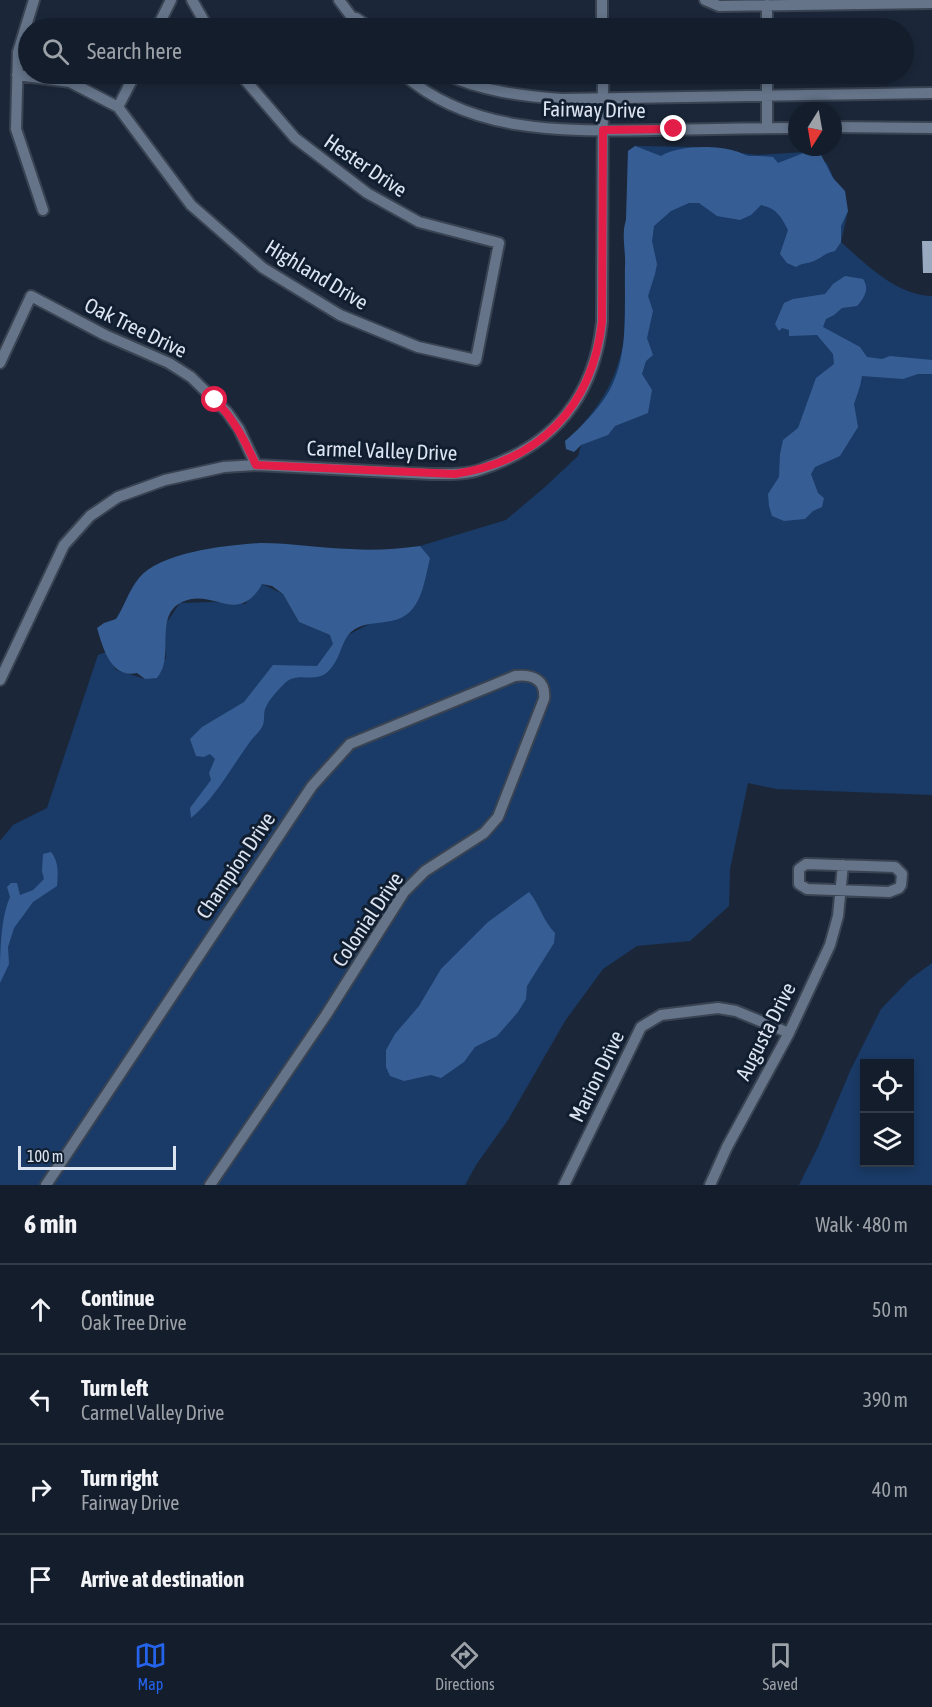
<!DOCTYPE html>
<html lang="en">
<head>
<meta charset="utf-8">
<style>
  :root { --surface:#141d2b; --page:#212a37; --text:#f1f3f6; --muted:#9da2a9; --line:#333b47; --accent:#2563eb }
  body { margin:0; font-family:"Asap Condensed",sans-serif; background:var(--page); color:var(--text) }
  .controls { position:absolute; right:18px; bottom:18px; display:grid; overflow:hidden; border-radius:0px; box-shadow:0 3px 9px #0003 }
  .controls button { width:54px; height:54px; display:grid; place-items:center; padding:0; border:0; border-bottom:2px solid var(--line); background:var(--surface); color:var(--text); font:30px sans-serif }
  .compass { position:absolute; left:788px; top:102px; width:54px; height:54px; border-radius:50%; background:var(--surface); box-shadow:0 3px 9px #0003; rotate:191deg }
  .scale { position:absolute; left:18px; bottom:15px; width:158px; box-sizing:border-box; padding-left:6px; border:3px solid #dce4f1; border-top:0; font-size:16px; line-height:21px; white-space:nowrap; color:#dce4f1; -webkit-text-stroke:4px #111e2f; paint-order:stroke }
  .stop { position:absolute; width:18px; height:18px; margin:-14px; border:4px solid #e11d48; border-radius:50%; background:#fff }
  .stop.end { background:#e11d48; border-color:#fff; box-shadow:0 2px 6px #0008 }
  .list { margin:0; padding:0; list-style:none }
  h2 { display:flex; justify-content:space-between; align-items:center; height:78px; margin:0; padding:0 24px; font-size:26px }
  h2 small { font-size:20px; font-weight:400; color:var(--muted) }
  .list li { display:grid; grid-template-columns:39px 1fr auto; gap:18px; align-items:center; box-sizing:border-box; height:90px; padding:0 24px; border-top:2px solid var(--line) }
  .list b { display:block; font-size:22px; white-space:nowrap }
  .list p { margin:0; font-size:20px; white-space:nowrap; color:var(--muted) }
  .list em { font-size:20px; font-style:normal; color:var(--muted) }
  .icon { flex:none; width:33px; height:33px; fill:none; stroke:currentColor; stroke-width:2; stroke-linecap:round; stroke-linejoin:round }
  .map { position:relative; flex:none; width:932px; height:1185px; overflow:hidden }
  .search { position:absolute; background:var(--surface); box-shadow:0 3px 9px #0003; left:18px; right:18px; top:18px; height:66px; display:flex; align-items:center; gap:15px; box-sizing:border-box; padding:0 21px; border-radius:33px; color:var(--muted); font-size:22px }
  .sheet { height:438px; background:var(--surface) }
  nav { display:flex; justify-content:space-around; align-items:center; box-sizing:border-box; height:84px; border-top:2px solid var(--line); background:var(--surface); font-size:16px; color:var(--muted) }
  nav a { display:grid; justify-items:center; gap:3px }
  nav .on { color:var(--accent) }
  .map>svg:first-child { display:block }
  .green { fill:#1a3b67; fill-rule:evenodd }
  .water { fill:#375e94 }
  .building { fill:#99a9c0 }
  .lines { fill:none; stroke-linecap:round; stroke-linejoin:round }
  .minor-casing { stroke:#394352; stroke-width:14 }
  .minor { stroke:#657489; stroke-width:10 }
  .route { stroke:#e11d48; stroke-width:8 }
  .labels { text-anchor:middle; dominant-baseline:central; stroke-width:6; stroke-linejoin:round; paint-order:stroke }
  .street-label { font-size:21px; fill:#dce4f1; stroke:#111e2f }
</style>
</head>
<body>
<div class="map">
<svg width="932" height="1185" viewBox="0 0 932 1185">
  <rect width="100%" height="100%" fill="#1b2739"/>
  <path class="green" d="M635 146 695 147 757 155 806 152 827 163 848 211 841 242C865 264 898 296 932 296V795L776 789 748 783 730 869 729 906 690 941 637 946 603 969 565 1021 508 1120 476 1165 465 1185H0V841L13 825 47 808 98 655 106 652 116 670 145 679 166 658 165 625 180 603 213 602 245 604 262 584 283 594 299 622 330 635H348L371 623 422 589 420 546 506 520 545 487 578 456 581 445V426C605 399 617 376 624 340L628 151Z
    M932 963V1185H799L818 1147 851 1069 881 1009 909 980ZM864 1064H910V1162H864Z"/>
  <path class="water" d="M635 146 661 156C678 145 715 145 735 151 740 152 744 155 749 156 757 156 765 156 773 157L778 163 806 152 820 153 833 178 845 191 848 211 841 226V242L835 251C824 253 821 259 811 262 805 264 802 263 796 267L787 263 780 254 788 230C781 216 776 208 761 205L751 215 740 220 717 216 699 203H689L671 211 654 226 652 241 657 264 655 274 648 296 653 311 647 338 653 355 646 361 642 374 652 390 648 413 615 426 608 435 581 445 574 452 566 449 565 441C581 427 597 411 608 393 630 356 624 307 625 266 626 251 621 235 626 220L628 151Z
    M845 276 863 279C870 289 864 298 857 306L842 308 834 315 826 319 823 327 860 347 867 357 882 359 890 356 932 360V374H918L903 379 862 376 860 386 854 404 858 427 840 456 815 467 811 474 818 493 824 498 822 507 813 511 805 519 784 521 772 516 769 506 768 494 779 477 780 454 783 440 798 428 816 378 834 364 833 354 817 335 789 336V330L782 328 779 331 775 324 784 303 793 299 825 294 833 284Z
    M261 543C291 543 320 548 350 549 373 551 397 549 420 546L430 558C423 587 421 619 385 622 371 624 362 623 351 632 340 642 341 662 325 674 312 682 298 672 286 682 280 688 269 699 266 707 263 712 265 719 263 725 260 732 251 739 247 746 229 771 215 798 191 818L190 808 211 780 209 773 215 759 210 754 204 757 196 756 190 739 202 727 244 702 273 665 317 666 333 644 330 635 299 622 283 594 272 586 262 584C238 627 213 587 182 602 153 616 176 656 157 678L145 679 137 673C111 679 103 648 97 628L104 623 116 619C124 607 129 590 139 578 160 552 228 545 261 543Z
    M51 852C59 862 58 874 57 886L33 902 14 928 8 947 9 964 0 983C0 957 0 919 10 897L7 887 11 883H17L20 895 33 890 44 879 42 871 43 854Z
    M529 892C540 905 543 921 555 933L554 943 527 986 526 999 518 1012 497 1036 475 1047 464 1062 441 1078 431 1075 404 1081 390 1076 386 1067V1050L395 1034 419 1006 441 969 488 922Z"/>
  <path class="building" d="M922 241H932V273H923Z"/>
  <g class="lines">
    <defs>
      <path id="minor" d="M34 0 18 52 16 129 43 210
        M192 0 208 28
        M339 0 360 28
        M602 0V28
        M705 0 719 6 932 3
        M767 5V28
        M356 18 371 28
        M157 28 171 0
        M403 74C472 135 568 131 655 130 702 129 750 128 797 128
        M445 74C481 91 522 96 562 99L932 93
        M17 75 70 82 118 107 191 205 263 268 340 315 418 347 476 360 499 243 419 222 367 193 295 138 240 74
        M118 107 135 74
        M833 127 932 128
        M767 128V74
        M0 363 31 296 105 335 169 363 191 377 227 412 239 429 256 465
        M0 680 64 545 90 516 118 497 165 480 224 467 256 465 431 474C448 474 466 475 482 469 554 445 594 397 602 322L603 74
        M806 864 895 867 902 874 901 885 899 888 889 892 807 889 799 884V869Z
        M46 1185 312 786 350 744 515 676C533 674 546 680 544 699L498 817 484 833 425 871 404 892 326 1015 210 1185
        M564 1185 641 1027 661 1015 718 1008 736 1011 789 1033
        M710 1185 727 1147 789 1033 830 945 838 916 843 865"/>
    </defs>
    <use href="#minor" class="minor-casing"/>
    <use href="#minor" class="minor"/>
  </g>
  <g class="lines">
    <path class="route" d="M215 400C234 419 245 441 256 465L455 474C540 461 592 407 602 322L603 130 674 129"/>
  </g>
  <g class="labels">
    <g class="street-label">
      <text transform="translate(594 109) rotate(1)">Fairway Drive</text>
      <text transform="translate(366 165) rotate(34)">Hester Drive</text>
      <text transform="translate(317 274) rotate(31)">Highland Drive</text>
      <text transform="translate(136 327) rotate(26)">Oak Tree Drive</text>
      <text transform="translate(382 450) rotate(2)">Carmel Valley Drive</text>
      <text transform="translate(235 865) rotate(-56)">Champion Drive</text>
      <text transform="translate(367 919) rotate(-56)">Colonial Drive</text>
      <text transform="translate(765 1031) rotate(-63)">Augusta Drive</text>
      <text transform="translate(596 1076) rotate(-64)">Marion Drive</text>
    </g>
  </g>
</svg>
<div class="controls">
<button><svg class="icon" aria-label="locate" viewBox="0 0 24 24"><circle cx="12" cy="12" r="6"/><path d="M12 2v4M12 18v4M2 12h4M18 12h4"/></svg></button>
<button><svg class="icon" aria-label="layers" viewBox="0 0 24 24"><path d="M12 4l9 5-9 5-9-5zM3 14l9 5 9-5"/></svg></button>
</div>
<svg class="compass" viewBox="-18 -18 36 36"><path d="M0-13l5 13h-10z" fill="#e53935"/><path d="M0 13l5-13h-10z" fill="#9da2a9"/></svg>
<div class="scale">100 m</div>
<div class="stop" style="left:215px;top:400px"></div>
<div class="stop end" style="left:674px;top:129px"></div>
<div class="search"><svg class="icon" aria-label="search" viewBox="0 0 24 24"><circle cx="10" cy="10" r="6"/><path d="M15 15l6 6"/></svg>Search here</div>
</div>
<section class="sheet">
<h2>6 min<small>Walk · 480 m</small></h2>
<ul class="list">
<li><svg class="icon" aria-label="ahead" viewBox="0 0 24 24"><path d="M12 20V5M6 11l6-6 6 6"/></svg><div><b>Continue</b><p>Oak Tree Drive</p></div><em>50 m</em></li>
<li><svg class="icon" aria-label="left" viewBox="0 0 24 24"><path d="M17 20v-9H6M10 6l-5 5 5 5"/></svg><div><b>Turn left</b><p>Carmel Valley Drive</p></div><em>390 m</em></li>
<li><svg class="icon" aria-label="right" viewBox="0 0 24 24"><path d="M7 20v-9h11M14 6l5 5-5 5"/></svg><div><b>Turn right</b><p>Fairway Drive</p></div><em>40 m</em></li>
<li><svg class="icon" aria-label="arrive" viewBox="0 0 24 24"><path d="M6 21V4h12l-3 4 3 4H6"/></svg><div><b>Arrive at destination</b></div></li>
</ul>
</section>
<nav>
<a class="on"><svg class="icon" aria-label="map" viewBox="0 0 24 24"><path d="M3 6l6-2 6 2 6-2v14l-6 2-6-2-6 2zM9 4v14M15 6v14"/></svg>Map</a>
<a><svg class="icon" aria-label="directions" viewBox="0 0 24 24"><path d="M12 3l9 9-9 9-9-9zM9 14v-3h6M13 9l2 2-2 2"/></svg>Directions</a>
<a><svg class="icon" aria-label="saved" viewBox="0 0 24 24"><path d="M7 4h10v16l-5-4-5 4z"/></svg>Saved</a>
</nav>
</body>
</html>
